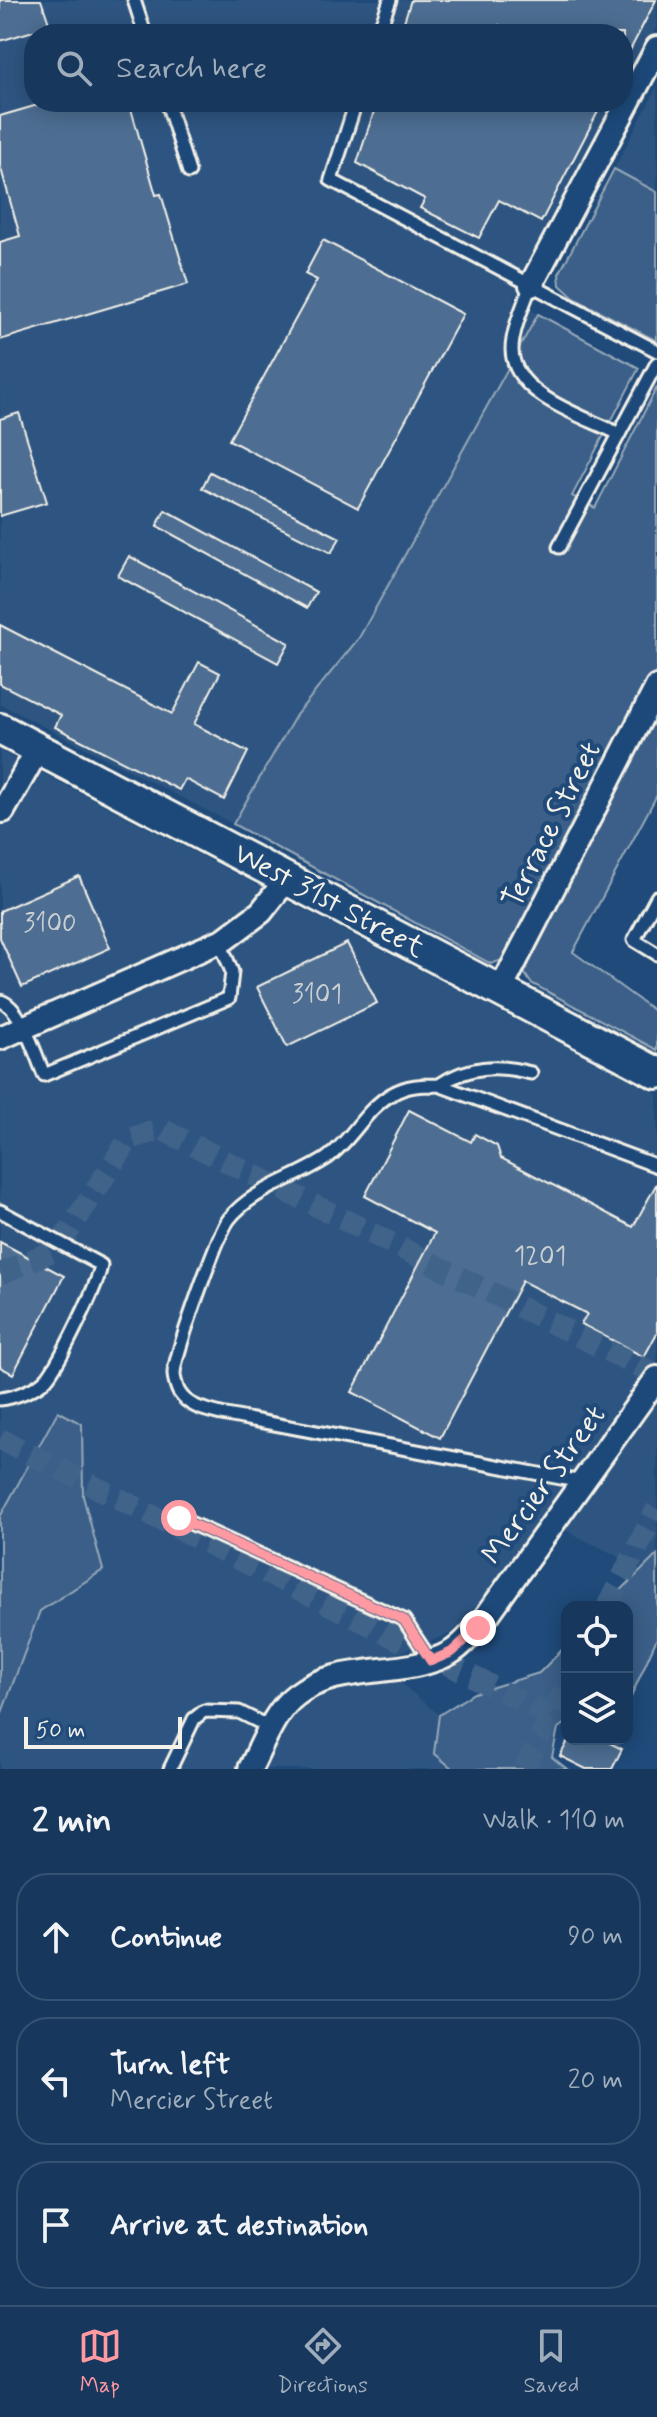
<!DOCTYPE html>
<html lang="en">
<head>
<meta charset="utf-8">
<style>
  :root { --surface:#17385c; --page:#244365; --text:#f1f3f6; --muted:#9eacbb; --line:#365272; --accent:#ff9aa2 }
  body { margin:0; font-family:Mynerve,sans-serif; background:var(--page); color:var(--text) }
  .controls { position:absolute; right:24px; bottom:24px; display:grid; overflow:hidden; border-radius:16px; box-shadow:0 4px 20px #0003 }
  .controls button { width:72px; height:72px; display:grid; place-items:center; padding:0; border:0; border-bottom:2px solid var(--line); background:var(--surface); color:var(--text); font:40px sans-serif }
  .scale { position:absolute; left:24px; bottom:20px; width:158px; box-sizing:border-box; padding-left:8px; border:4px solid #f4f1e8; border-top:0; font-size:22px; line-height:28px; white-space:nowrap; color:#f4f1e8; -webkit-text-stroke:6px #1f4a7a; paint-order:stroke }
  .stop { position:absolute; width:24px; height:24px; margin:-18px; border:6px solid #ff9aa2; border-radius:50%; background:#fff }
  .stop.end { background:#ff9aa2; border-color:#fff; box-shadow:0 2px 8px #0008 }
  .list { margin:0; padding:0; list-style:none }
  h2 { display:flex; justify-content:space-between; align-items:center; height:104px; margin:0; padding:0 32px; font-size:34px }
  h2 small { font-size:26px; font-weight:400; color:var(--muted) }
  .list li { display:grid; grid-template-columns:52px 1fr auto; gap:24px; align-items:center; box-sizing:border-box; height:128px; margin:0 16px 16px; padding:0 16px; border:2px solid var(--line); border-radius:32px }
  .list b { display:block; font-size:30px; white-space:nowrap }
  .list p { margin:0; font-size:26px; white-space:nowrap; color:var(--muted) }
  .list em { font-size:26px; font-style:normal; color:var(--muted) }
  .icon { flex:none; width:44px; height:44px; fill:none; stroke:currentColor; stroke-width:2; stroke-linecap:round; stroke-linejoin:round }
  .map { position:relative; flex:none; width:657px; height:1769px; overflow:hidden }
  .search { position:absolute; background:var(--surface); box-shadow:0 4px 20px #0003; left:24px; right:24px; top:24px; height:88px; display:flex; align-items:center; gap:20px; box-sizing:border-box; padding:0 28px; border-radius:32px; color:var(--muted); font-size:30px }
  .sheet { height:536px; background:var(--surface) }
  nav { display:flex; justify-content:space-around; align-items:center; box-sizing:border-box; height:112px; border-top:2px solid var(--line); background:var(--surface); font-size:22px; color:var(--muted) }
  nav a { display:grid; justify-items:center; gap:4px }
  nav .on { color:var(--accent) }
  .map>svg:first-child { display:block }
  .built { fill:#2d5581 }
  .green { fill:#3a5f88; stroke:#97a8b8; stroke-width:2 }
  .building { fill:#4d6e92; stroke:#f4f1e8; stroke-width:2 }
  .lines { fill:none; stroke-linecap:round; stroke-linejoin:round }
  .minor-tunnel { stroke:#3f638a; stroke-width:22; stroke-dasharray:22 11; stroke-linecap:butt }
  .service-casing { stroke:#f4f1e8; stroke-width:17 }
  .minor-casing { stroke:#f4f1e8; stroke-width:28 }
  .secondary-casing { stroke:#f4f1e8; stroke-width:36 }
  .service { stroke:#1f4a7a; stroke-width:11 }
  .minor { stroke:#1f4a7a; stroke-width:22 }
  .secondary { stroke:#1f4a7a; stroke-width:30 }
  .route { stroke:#ff9aa2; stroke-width:10 }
  .labels { text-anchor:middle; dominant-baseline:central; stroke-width:8; stroke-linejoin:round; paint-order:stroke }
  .number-label { font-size:26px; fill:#cad0d2 }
  .street-label { font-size:30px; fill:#f4f1e8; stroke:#1f4a7a }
</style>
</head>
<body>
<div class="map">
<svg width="657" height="1769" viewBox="0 0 657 1769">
  <rect width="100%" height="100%" fill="#1f4a7a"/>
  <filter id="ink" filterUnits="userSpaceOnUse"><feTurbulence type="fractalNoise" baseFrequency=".0125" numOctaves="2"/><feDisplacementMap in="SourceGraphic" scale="16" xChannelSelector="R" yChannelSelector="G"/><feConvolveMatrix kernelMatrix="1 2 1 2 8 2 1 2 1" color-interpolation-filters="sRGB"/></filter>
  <g filter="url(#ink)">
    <path class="built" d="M0 0H657V26L623 91V34H34V102H617L513 300 538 314 359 638 296 716 233 824 0 704Z
      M657 87V192L614 169Z
      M0 751 657 1094V1555L642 1568 540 1518 468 1617 451 1633 391 1656 401 1683 439 1715 434 1753 453 1769H0V1718L40 1611 102 1570 83 1496 82 1425 57 1411 0 1517Z"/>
    <path class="green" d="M614 169 657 192V341L574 298 560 285 559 274Z
      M538 314 639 368 572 496 595 508 657 387V670L505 959 491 964 233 824 296 715 359 638Z
      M657 708V795L573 952 657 1013V1050L531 983 525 974 526 960Z
      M58 1411 82 1424 83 1496 103 1570 40 1611 0 1718V1517Z
      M657 1555V1638L627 1706V1607H604Z
      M567 1645V1723L558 1728 552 1757 567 1769H453L434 1753 439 1715 474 1693 539 1673Z"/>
    <path class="building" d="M0 0H41L50 26 0 41Z
      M411 0H656L623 64V34H516L499 25 494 34H400Z
      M48 102H129L156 195 161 194 188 284 0 340V242L20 236 0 165V116Z
      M377 102H603L541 222 499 200 479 238 420 208 425 199 357 163Z
      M323 240 463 314 358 508 229 440 317 280 305 274Z
      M19 413 47 502 0 516V419Z
      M210 472 340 538 331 553 202 488Z
      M165 510 316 592 307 608 157 526Z
      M129 556 289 643 278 663 118 576Z
      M0 625 172 714 199 662 220 673 194 724 248 752 224 800 185 779 179 790 55 727 61 715 0 684Z
      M79 876 110 948 22 987 0 938V911Z
      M347 943 377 1003 287 1047 257 987Z
      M409 1110 471 1142 475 1134 497 1146 501 1158 633 1227 657 1183V1333L644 1357 581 1324 587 1314 522 1281 440 1438 352 1392 435 1233 365 1196Z
      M0 1242 64 1276 13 1374 0 1367Z
      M569 1739H602L622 1749 612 1769H586L560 1756Z"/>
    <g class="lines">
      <path class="minor-tunnel" d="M0 1274 57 1249 129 1139 161 1129 657 1375
        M0 1439 551 1716
        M607 1607 657 1509
        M524 1769 567 1685"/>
      <defs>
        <path id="service" d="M134 0 145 34
          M378 34 390 0
          M167 102 189 172
          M356 102 331 180 657 351
          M531 285C524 304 512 330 512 350 513 396 584 416 619 434
          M559 547 657 363
          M657 897 634 940 657 954
          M0 1001C20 1005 36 1055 44 1075L229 998 232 972 220 942
          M439 1085C468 1066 497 1064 531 1073
          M0 1211 101 1265C99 1283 58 1366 46 1379 37 1389 13 1398 0 1399
          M582 1482 221 1414C206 1410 188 1407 179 1392 177 1389 174 1378 174 1374 174 1357 218 1233 229 1219 252 1189 296 1179 327 1158 352 1140 365 1109 392 1094 407 1085 422 1085 439 1085L657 1166
          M179 1518 404 1620 431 1661
          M170 1769 194 1719 204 1711 239 1712 271 1728"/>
        <path id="minor" d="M531 285 657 48
          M3 811 38 749
          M500 991 657 687
          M0 1038 225 939 261 912 287 879
          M250 1769C262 1746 274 1711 296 1695 340 1661 403 1679 450 1653 461 1647 469 1636 478 1628L657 1378"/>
        <path id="secondary" d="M0 729 657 1073"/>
      </defs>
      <use href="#service" class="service-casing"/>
      <use href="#minor" class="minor-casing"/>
      <use href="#secondary" class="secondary-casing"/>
      <use href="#service" class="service"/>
      <use href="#minor" class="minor"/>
      <use href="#secondary" class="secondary"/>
    </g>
  </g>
  <g class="lines" filter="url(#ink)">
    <path class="route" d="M179 1518 404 1620 431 1661 452 1652 478 1628"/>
  </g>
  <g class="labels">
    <g class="number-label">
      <text x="50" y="924">3100</text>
      <text x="317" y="995">3101</text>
      <text x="540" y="1257">1201</text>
    </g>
    <g class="street-label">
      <text transform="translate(552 825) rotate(-63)">Terrace Street</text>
      <text transform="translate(329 901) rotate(28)">West 31st Street</text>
      <text transform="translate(544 1485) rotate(-54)">Mercier Street</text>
    </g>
  </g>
</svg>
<div class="controls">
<button><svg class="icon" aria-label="locate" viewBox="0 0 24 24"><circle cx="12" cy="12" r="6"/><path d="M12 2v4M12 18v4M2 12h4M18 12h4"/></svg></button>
<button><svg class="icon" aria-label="layers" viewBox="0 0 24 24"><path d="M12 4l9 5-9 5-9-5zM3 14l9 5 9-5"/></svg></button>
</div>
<div class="scale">50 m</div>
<div class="stop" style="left:179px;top:1518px"></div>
<div class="stop end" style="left:478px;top:1628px"></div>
<div class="search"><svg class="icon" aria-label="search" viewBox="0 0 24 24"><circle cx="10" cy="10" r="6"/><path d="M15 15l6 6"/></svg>Search here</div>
</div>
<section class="sheet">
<h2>2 min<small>Walk · 110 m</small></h2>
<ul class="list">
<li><svg class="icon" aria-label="ahead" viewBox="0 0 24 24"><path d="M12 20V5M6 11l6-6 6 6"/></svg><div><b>Continue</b></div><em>90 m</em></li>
<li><svg class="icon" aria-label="left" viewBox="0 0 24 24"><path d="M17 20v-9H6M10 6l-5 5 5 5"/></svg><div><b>Turn left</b><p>Mercier Street</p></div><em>20 m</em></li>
<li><svg class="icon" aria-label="arrive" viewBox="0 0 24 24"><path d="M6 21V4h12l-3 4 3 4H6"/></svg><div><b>Arrive at destination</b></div></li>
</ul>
</section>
<nav>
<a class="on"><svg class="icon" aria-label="map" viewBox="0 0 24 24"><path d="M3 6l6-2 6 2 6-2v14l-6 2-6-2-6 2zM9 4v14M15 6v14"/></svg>Map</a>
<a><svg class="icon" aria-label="directions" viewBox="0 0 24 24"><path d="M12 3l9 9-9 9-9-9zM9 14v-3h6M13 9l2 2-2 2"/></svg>Directions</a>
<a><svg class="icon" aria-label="saved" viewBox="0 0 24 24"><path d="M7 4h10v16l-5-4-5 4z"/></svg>Saved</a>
</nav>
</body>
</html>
